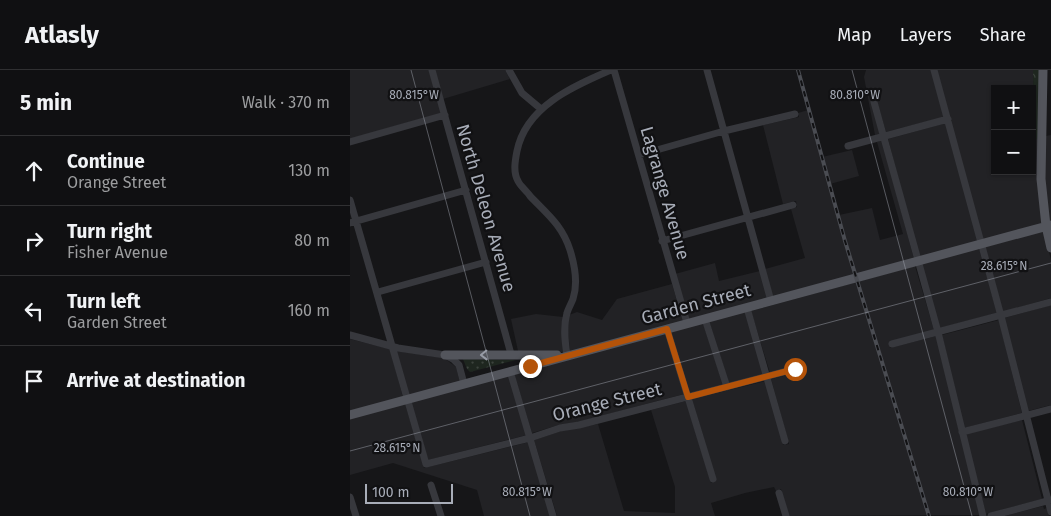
<!DOCTYPE html>
<html lang="en">
<head>
<meta charset="utf-8">
<style>
  :root { --surface:#101012; --page:#19191b; --text:#f1f3f6; --muted:#9c9d9f; --line:#303032 }
  body { margin:0; font-family:"Fira Sans",sans-serif; background:var(--page); color:var(--text) }
  .controls { position:absolute; right:15px; top:15px; display:grid; overflow:hidden; border-radius:0px; box-shadow:0 1px 4px #0004 }
  .controls button { width:45px; height:45px; display:grid; place-items:center; padding:0; border:0; border-bottom:1px solid var(--line); background:var(--surface); color:var(--text); font:25px sans-serif }
  .scale { position:absolute; left:15px; bottom:12px; width:88px; box-sizing:border-box; padding-left:5px; border:2px solid #a8adb8; border-top:0; font-size:14px; line-height:18px; white-space:nowrap; color:#a8adb8; -webkit-text-stroke:4px #111113; paint-order:stroke }
  .stop { position:absolute; width:15px; height:15px; margin:-11px; border:4px solid #b45309; border-radius:50%; background:#fff }
  .stop.end { background:#b45309; border-color:#fff; box-shadow:0 1px 5px #0008 }
  .list { margin:0; padding:0; list-style:none }
  h2 { display:flex; justify-content:space-between; align-items:center; height:65px; margin:0; padding:0 20px; font-size:21px }
  h2 small { font-size:16px; font-weight:400; color:var(--muted) }
  .list li { display:grid; grid-template-columns:32px 1fr auto; gap:15px; align-items:center; box-sizing:border-box; height:70px; padding:0 20px; border-top:1px solid var(--line) }
  .list b { display:block; font-size:19px; white-space:nowrap }
  .list p { margin:0; font-size:16px; white-space:nowrap; color:var(--muted) }
  .list em { font-size:16px; font-style:normal; color:var(--muted) }
  .icon { flex:none; width:28px; height:28px; fill:none; stroke:currentColor; stroke-width:2; stroke-linecap:round; stroke-linejoin:round }
  .map { position:relative; flex:none; width:701px; height:446px; overflow:hidden }
  header { display:flex; align-items:center; gap:30px; box-sizing:border-box; height:70px; padding:0 25px; background:var(--surface); border-bottom:1px solid var(--line) }
  header strong { font-size:24px }
  nav { display:flex; gap:28px; margin-inline-start:auto; font-size:18px }
  main { display:flex }
  aside { flex:1; background:var(--surface) }
  .map>svg:first-child { display:block }
  .built { fill:#222225; fill-rule:evenodd }
  .grass { fill:url(#grass-dots) }
  .forest { fill:url(#forest-crowns) }
  .lines { fill:none; stroke-linecap:round; stroke-linejoin:round }
  .minor { stroke:#37383d; stroke-width:7 }
  .major { stroke:#53555c; stroke-width:9 }
  .rail-casing { stroke:#4a4c52; stroke-width:4 }
  .rail { stroke:#111113; stroke-width:2; stroke-dasharray:5.5; stroke-linecap:butt }
  .oneway { stroke:#979ba6 }
  .route { stroke:#b45309; stroke-width:6 }
  .ticks { fill:none; stroke:#a8adb8; stroke-width:1; stroke-opacity:0.45 }
  .labels { text-anchor:middle; dominant-baseline:central; stroke-width:4.5; stroke-linejoin:round; paint-order:stroke }
  .street-label { font-size:18px; fill:#a8adb8; stroke:#111113 }
  .ticks-label { font-size:12px; text-anchor:middle; fill:#a8adb8; stroke:#111113; stroke-width:4.5; stroke-linejoin:round; paint-order:stroke }
</style>
</head>
<body>
<header>
<strong>Atlasly</strong>
<nav><a>Map</a><a>Layers</a><a>Share</a></nav>
</header>
<main>
<aside>
<h2>5 min<small>Walk · 370 m</small></h2>
<ul class="list">
<li><svg class="icon" aria-label="ahead" viewBox="0 0 24 24"><path d="M12 20V5M6 11l6-6 6 6"/></svg><div><b>Continue</b><p>Orange Street</p></div><em>130 m</em></li>
<li><svg class="icon" aria-label="right" viewBox="0 0 24 24"><path d="M7 20v-9h11M14 6l5 5-5 5"/></svg><div><b>Turn right</b><p>Fisher Avenue</p></div><em>80 m</em></li>
<li><svg class="icon" aria-label="left" viewBox="0 0 24 24"><path d="M17 20v-9H6M10 6l-5 5 5 5"/></svg><div><b>Turn left</b><p>Garden Street</p></div><em>160 m</em></li>
<li><svg class="icon" aria-label="arrive" viewBox="0 0 24 24"><path d="M6 21V4h12l-3 4 3 4H6"/></svg><div><b>Arrive at destination</b></div></li>
</ul>
</aside>
<div class="map">
<svg width="701" height="446" viewBox="0 0 701 446">
  <defs>
    <pattern id="grass-dots" width="8" height="8" patternUnits="userSpaceOnUse" patternTransform="scale(1.25)"><rect width="8" height="8" fill="#1e261f"/><path d="M2 2h.1M6 6h.1" fill="none" stroke="#3c433d" stroke-width="1.8" stroke-linecap="round"/></pattern>
    <pattern id="forest-crowns" width="20" height="18" patternUnits="userSpaceOnUse" patternTransform="scale(1.25)"><rect width="20" height="18" fill="#1e261f"/><path d="M2 6a3 3 0 1 1 6 0M12 15a3 3 0 1 1 6 0" fill="none" stroke="#3c433d"/></pattern>
  </defs>
  <rect width="100%" height="100%" fill="#161618"/>
  <path class="built" d="M0 0H79L91 43 0 69Z
    M85 0H155L160 9 93 29Z
    M516 0H581L594 47 536 62 526 28 521 30 530 64 525 65 514 7Z
    M587 0H683L684 69 690 68 693 154 633 170ZM645 19H682V101H645Z
    M458 40 472 87 502 80 509 106 480 114 489 145 522 138 530 170 553 164 527 72 532 70 564 189 423 227 415 199 455 188 441 139 447 137 446 131 433 134 413 55 449 47 448 43Z
    M596 53 628 172 569 187 538 69Z
    M701 65V152H699L694 109 696 66Z
    M694 161 701 190V228L653 242 635 177Z
    M629 178 647 243 590 258 571 194Z
    M365 193 369 211 410 201 418 229 339 249 325 204Z
    M565 196 584 260 539 272 540 278 586 266 630 445 439 446 431 419 426 421 424 417 395 423 361 433 365 446H207L184 370 211 361 248 354 274 441 325 443V417L301 340 336 331 361 413 366 411 342 329 416 311 433 375 439 374 421 309 449 302 447 296 420 303 401 241Z
    M322 214 333 251 220 281 218 262 219 245 227 242 252 250 267 229Z
    M701 235V335L678 341 654 248Z
    M395 242 414 304 379 313 359 251Z
    M186 244 213 247 214 282 168 281 161 249Z
    M649 250 672 343 614 358 592 265Z
    M353 253 373 314 340 323 321 261Z
    M315 263 334 324 228 352 209 355 182 363 164 304Z
    M0 269 40 279 53 327 0 341Z
    M46 281 94 288 106 297 110 312 59 325Z
    M158 305 177 365 78 390 61 332Z
    M55 333 74 398 179 372 200 446H134L127 420 43 393 0 405V348Z
    M672 350 692 429 636 444 615 364Z
    M693 436 694 439 697 438 699 446H654Z"/>
  <path class="grass" d="M113 289 166 290 120 302 117 299Z"/>
  <path class="forest" d="M683 0H690V68L684 70Z"/>
  <g class="lines">
    <path class="minor" d="M82 0 161 284
      M159 0 172 23 191 39
      M264 0 337 253
      M357 0 421 231
      M584 0 651 246 701 442
      M524 32 588 262 633 446
      M0 72 95 45
      M498 76 598 49
      M289 85 374 61 445 44
      M0 130 76 394 180 368 210 358 229 355 445 299
      M0 153 116 120
      M312 171 443 135
      M28 222 136 192
      M397 238 435 371
      M355 249 377 317
      M317 259 363 409
      M0 265 48 278 95 285 103 289 109 295 114 314
      M542 274 701 232
      M217 285C215 272 213 257 217 243 218 239 221 234 223 229 228 214 225 196 220 180 212 155 197 144 180 126 177 121 170 116 168 111 163 102 165 91 167 81 176 36 224 16 261 0
      M160 301 203 446
      M612 362 701 339
      M81 415 91 446
      M429 423 436 446
      M0 427 6 446
      M641 446 701 430"/>
    <path class="major" d="M693 0 691 109 696 156 701 178
      M95 285H207
      M0 345 701 155"/>
    <defs>
      <path id="rail" d="M448 0 495 171 579 446"/>
    </defs>
    <use href="#rail" class="rail-casing"/>
    <use href="#rail" class="rail"/>
  </g>
  <defs><path id="oneway-chevron" d="M-2-3.5L2.5 0L-2 3.5" fill="none" stroke-width="1.6" stroke-linecap="round" stroke-linejoin="round" transform="scale(1.25)"/></defs>
  <use class="oneway" href="#oneway-chevron" transform="translate(134 285) rotate(179)"/>
  <g class="lines">
    <path class="route" d="M180 296 317 259 338 327 445 299"/>
  </g>
  <path class="ticks" d="M61 0 180 446M502 0 622 446M0 381 701 193"/>
  <g class="labels">
    <g class="street-label">
      <text transform="translate(315 123) rotate(74)">Lagrange Avenue</text>
      <text transform="translate(136 138) rotate(74)">North Deleon Avenue</text>
      <text transform="translate(346 234) rotate(-15)">Garden Street</text>
      <text transform="translate(257 332) rotate(-14)">Orange Street</text>
    </g>
  </g>
  <g class="ticks-label">
    <text x="64" y="29">80.815°W</text>
    <text x="505" y="29">80.810°W</text>
    <text x="654" y="200">28.615°N</text>
    <text x="47" y="382">28.615°N</text>
    <text x="177" y="426">80.815°W</text>
    <text x="618" y="426">80.810°W</text>
  </g>
</svg>
<div class="controls">
<button>+</button>
<button>−</button>
</div>
<div class="scale">100 m</div>
<div class="stop" style="left:445px;top:299px"></div>
<div class="stop end" style="left:180px;top:296px"></div>
</div>
</main>
</body>
</html>
